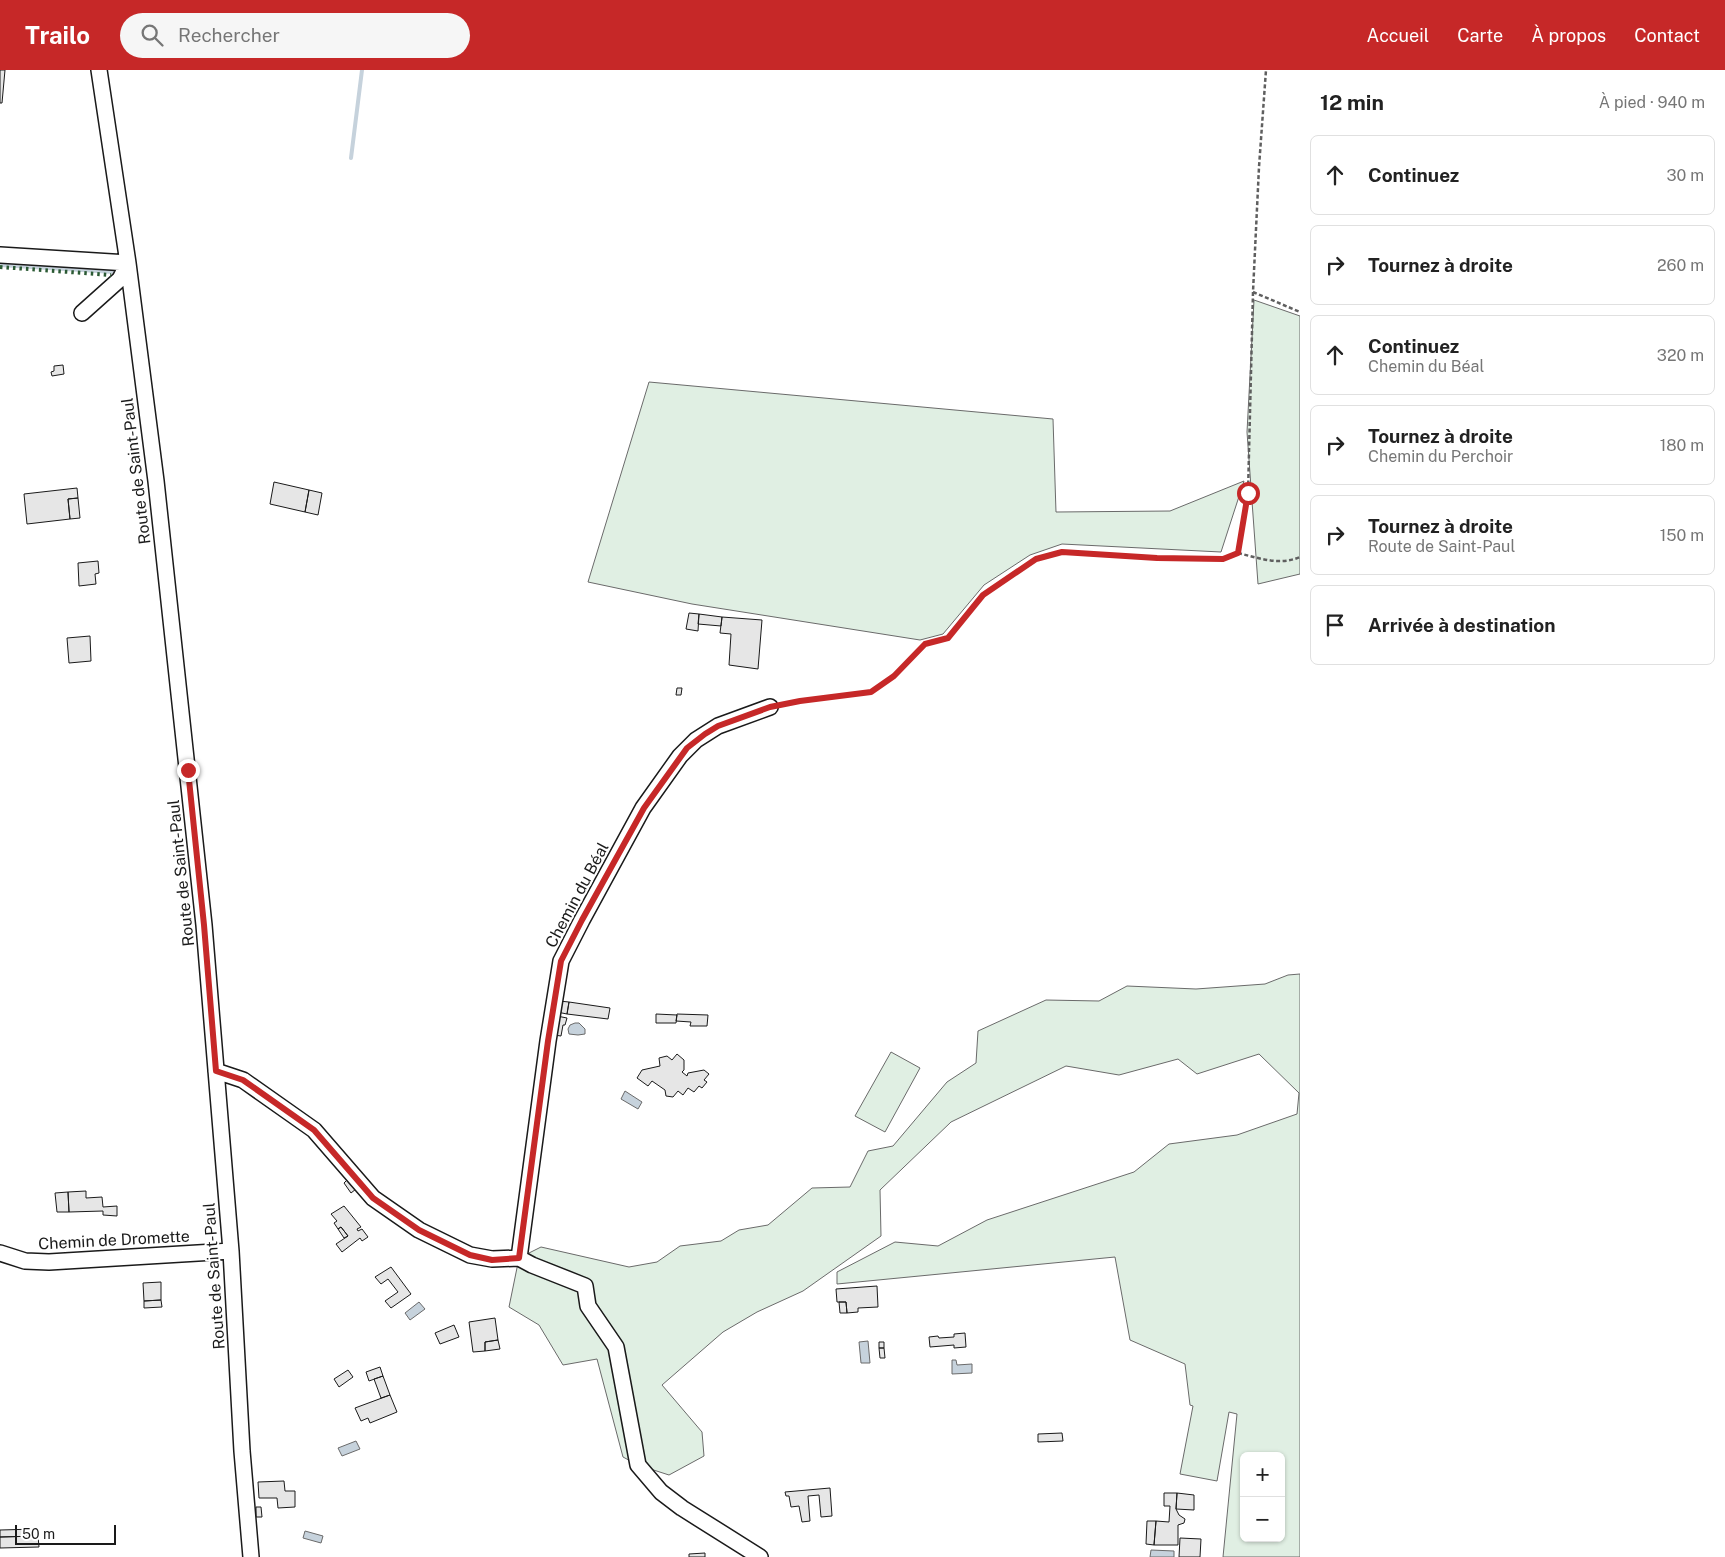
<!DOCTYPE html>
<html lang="fr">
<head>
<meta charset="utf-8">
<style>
  :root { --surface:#fff; --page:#f6f6f6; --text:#222; --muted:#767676; --line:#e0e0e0; --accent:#c62828 }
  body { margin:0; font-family:"Public Sans",sans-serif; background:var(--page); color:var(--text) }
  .controls { position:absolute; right:15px; bottom:15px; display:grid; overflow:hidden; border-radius:8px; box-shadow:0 1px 4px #0004 }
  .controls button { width:45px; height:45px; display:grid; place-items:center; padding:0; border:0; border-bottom:1px solid var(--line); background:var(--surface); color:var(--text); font:25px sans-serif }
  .scale { position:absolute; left:15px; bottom:12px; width:101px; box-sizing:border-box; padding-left:5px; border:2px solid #1a1a1a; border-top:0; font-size:14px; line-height:18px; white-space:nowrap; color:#1a1a1a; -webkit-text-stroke:4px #fff; paint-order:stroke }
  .stop { position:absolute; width:15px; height:15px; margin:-11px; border:4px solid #c62828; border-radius:50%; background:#fff }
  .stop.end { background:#c62828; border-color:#fff; box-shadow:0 1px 5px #0008 }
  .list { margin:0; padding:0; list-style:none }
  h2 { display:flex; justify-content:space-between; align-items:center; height:65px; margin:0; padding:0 20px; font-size:21px }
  h2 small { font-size:16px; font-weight:400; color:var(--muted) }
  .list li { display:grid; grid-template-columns:32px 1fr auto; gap:15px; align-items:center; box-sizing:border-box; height:80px; margin:0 10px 10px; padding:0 10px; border:1px solid var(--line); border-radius:8px }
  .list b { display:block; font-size:19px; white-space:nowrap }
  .list p { margin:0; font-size:16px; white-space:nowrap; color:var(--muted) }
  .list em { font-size:16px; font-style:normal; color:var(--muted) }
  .icon { flex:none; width:28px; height:28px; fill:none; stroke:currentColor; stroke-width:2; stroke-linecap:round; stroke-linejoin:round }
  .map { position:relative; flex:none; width:1300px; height:1487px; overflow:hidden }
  header { display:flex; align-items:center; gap:30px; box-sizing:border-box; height:70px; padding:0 25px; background:var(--accent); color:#fff }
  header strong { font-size:24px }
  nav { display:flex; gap:28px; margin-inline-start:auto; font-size:18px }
  .search { width:350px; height:45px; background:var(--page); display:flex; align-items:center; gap:12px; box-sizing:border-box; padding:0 18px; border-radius:28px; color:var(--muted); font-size:19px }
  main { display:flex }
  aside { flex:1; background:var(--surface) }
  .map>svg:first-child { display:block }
  .green { fill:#e0efe3; stroke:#6a6a6a; fill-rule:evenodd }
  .water { fill:#c6d2dc; stroke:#6a6a6a }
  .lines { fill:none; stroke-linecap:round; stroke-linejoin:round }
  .stream { stroke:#c6d2dc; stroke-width:4 }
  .building { fill:#e6e6e6; stroke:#1a1a1a }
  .minor-casing { stroke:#1a1a1a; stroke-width:18 }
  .path { stroke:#5f5f5f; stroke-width:2.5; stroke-dasharray:4 2.5; stroke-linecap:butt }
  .minor { stroke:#fff; stroke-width:15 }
  .hedge { stroke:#2b5a34; stroke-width:4; stroke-dasharray:2.5 4; stroke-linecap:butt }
  .route { stroke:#c62828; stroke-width:6 }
  .labels { text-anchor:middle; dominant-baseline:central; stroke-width:4; stroke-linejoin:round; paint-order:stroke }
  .street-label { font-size:16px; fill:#1a1a1a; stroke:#fff }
</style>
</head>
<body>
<header>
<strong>Trailo</strong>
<div class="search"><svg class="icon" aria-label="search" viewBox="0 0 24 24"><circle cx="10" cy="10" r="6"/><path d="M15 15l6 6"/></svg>Rechercher</div>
<nav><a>Accueil</a><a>Carte</a><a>À propos</a><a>Contact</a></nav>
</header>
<main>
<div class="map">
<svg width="1300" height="1487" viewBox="0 0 1300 1487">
  <rect width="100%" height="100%" fill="#fff"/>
  <path class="green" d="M1254 230 1300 246V504L1258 514 1247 362Z
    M649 312 1053 349 1056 442 1170 441 1244 411 1221 482 1062 474 1030 485 984 515 943 564 920 570 692 534 588 512Z
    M1300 904V1487H1223L1237 1344 1229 1342 1217 1411 1180 1404 1193 1336 1190 1335 1185 1294 1130 1270 1115 1187 837 1214V1202L895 1172 938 1176 987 1150 1134 1102 1169 1074 1237 1065 1297 1044 1299 1023 1259 984 1197 1004 1178 989 1119 1005 1066 996 951 1052 880 1120 881 1166 803 1221 757 1242 723 1262 662 1315 702 1362 704 1386 669 1405 638 1395 623 1387 597 1289 563 1295 539 1255 509 1237 519 1188 541 1177 629 1197 657 1192 680 1176 721 1171 739 1160 768 1155 812 1118 850 1117 868 1081 893 1076 947 1012 976 993 978 961 1046 930 1099 931 1127 916 1196 919 1265 914 1288 905ZM1244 1386H1281V1468H1244Z
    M891 982 920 998 885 1062 855 1046Z"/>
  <path class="water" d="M575 953H579L585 959V964L578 965 569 964 568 959 570 955Z
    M625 1021 642 1032 638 1039 621 1029Z
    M419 1232 425 1239 410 1250 405 1243Z
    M868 1271 870 1293H861L859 1272Z
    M952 1290H956L957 1295 972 1294V1303L952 1304Z
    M356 1371 360 1379 342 1386 338 1378Z
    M305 1461 323 1466 321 1473 303 1468Z
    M1151 1480 1174 1481V1487H1150Z"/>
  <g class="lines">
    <path class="stream" d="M351 88 362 0
      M0 195 114 202"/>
  </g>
  <path class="building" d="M0 0H5L2 33H0Z
    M63 295 64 304 52 306 51 302 54 301V296Z
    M274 412 309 420 305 442 270 434Z
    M77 418 78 428 68 429 70 449 27 454 24 424Z
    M309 420 322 423 318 445 305 442Z
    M78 428 80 448 70 449 68 429Z
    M98 491 99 503 95 504 96 514 79 516 78 493Z
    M689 543 699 544 698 561 686 559Z
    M699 544 722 547 721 556 698 554Z
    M722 547 762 550 758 599 729 595 731 564 720 563Z
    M90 566 91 591 69 593 67 568Z
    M677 618H682L681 625H676Z
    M559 931 569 932 567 944 557 942Z
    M569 932 610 938 608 949 567 944Z
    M656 944 677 945 676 953H656Z
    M677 944 708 945 707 956H690L691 952 676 951Z
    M557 946 567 948 565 955H563L561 966 554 965Z
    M677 984 684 990V1000L682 1002 687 1006 688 1003 704 1000 709 1004 704 1010 707 1012 702 1018 699 1016 694 1022 688 1018 683 1025 678 1021 673 1027 666 1026 665 1020 652 1011 648 1016 637 1008 642 1000 660 996 659 988 667 986 672 990Z
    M348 1109 356 1119 351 1123 344 1113Z
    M86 1121V1128L102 1127 103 1137 117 1136V1146L103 1145V1141L69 1142 68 1122Z
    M68 1122 69 1142H57L55 1123Z
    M344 1136 361 1157 357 1159 358 1161 362 1159 368 1167 362 1171 360 1168 342 1182 336 1174 348 1166 341 1157 338 1159 334 1153 337 1151 331 1144Z
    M341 1157 348 1166 344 1168 338 1159Z
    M391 1197 411 1224 391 1238 385 1231 398 1222 388 1209 381 1214 375 1207Z
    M161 1212V1230L144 1231 143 1213Z
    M877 1216 878 1237 858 1238V1242L847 1243 846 1232H837L836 1219Z
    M161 1230 162 1237 144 1238V1231Z
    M839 1232H846L847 1243H840Z
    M495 1248 498 1270 485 1272V1281L473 1282 469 1252Z
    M454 1255 459 1267 440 1274 435 1263Z
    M965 1263 966 1277 954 1278V1275L930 1277 929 1267 938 1266 939 1268 954 1267V1264Z
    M498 1270 500 1279 485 1281V1272Z
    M879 1272H884V1278H879Z
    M879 1278H884L885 1288H880Z
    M380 1297 383 1306 369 1311 366 1302Z
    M348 1300 353 1307 339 1317 334 1309Z
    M383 1306 390 1325 381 1328 374 1309Z
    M390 1325 397 1342 370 1353 368 1348 361 1351 355 1338Z
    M1062 1363 1063 1371 1038 1372V1364Z
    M284 1411 285 1421H295V1437L278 1438 277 1428H259L258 1412Z
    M830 1418 832 1446 821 1447 819 1425 808 1426 810 1451 802 1452 799 1436 791 1437 789 1426H786L785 1422Z
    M1164 1423H1177L1176 1439 1179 1445 1185 1449 1184 1453 1178 1455V1475H1154L1156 1451 1169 1452 1170 1436H1164Z
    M1177 1423 1194 1425V1440L1176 1439Z
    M256 1437H261L262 1447H256Z
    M1147 1451H1156L1154 1475 1146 1474Z
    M37 1459 38 1466 0 1467V1460Z
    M38 1466 39 1477 0 1478V1467Z
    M1180 1468 1201 1469 1200 1487H1179Z
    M705 1483V1487H689V1484Z"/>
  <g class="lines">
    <defs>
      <path id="minor" d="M99 0 128 193 156 411 204 855 231 1181 242 1381 251 1487
        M0 185 128 193 120 209 82 243
        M216 1001 243 1010 314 1060 373 1128 419 1160 470 1185 492 1189 519 1188 532 1195 585 1216 588 1236 616 1277 638 1395 661 1422 682 1438 760 1487
        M0 1183 25 1191 49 1192 231 1181
        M519 1188 548 971 561 891 582 850 643 738 680 686 696 670 718 656 770 637"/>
    </defs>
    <use href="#minor" class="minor-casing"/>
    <path class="path" d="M1253 222 1300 242
      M1238 483C1259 488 1279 496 1300 487
      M783 634 871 622 894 606 925 574 948 568 983 525 1035 489 1062 482 1157 488 1223 489 1238 483 1248 423 1253 222 1259 97 1266 0"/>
    <use href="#minor" class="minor"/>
    <path class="hedge" d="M0 197 111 205"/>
  </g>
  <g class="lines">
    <path class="route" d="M188 700 204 855 216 1001 243 1010 314 1060 373 1128 419 1160 470 1185 492 1190 519 1188 548 971 561 891 582 850 644 738 687 678 705 664 718 656 770 637 800 631 871 622 894 606 925 574 948 568 983 525 1036 489 1062 482 1157 488 1223 489 1238 483 1248 423"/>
  </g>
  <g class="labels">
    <g class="street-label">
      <text transform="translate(136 401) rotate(-97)">Route de Saint-Paul</text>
      <text transform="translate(181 803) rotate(-96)">Route de Saint-Paul</text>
      <text transform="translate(577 825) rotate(-62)">Chemin du Béal</text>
      <text transform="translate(114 1170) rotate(-3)">Chemin de Dromette</text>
      <text transform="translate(214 1206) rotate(-94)">Route de Saint-Paul</text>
    </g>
  </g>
</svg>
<div class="controls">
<button>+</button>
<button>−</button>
</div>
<div class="scale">50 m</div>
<div class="stop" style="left:1248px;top:423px"></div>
<div class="stop end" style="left:188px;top:700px"></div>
</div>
<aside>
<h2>12 min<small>À pied · 940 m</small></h2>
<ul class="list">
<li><svg class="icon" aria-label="ahead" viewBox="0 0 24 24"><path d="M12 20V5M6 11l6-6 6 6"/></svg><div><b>Continuez</b></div><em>30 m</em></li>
<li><svg class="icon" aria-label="right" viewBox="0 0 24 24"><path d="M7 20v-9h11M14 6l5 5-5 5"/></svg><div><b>Tournez à droite</b></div><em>260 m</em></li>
<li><svg class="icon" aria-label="ahead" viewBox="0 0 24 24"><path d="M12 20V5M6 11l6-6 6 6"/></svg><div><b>Continuez</b><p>Chemin du Béal</p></div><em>320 m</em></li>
<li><svg class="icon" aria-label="right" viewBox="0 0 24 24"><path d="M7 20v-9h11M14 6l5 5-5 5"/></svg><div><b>Tournez à droite</b><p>Chemin du Perchoir</p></div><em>180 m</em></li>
<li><svg class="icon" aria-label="right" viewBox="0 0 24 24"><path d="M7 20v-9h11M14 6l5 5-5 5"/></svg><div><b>Tournez à droite</b><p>Route de Saint-Paul</p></div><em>150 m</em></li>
<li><svg class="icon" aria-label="arrive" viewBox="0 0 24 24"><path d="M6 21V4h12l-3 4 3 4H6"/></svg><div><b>Arrivée à destination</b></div></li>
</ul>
</aside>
</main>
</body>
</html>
